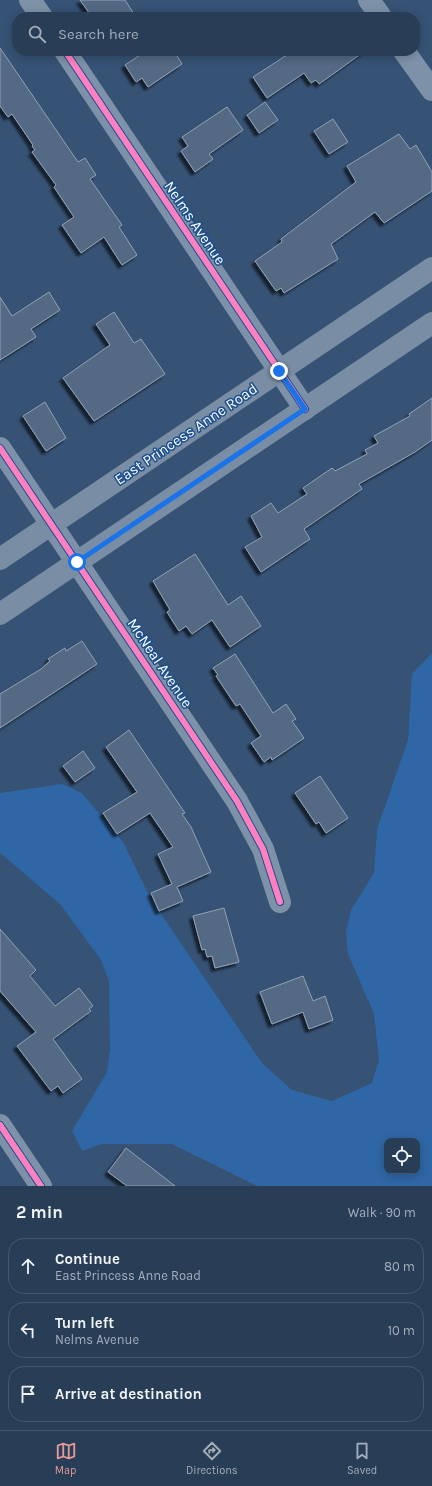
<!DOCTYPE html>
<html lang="en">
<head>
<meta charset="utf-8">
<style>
  :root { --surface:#283e57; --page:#30455d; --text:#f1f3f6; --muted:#a5aeba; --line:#44576d; --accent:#e69b98 }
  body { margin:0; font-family:Karla,sans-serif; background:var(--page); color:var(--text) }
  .controls { position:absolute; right:12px; bottom:12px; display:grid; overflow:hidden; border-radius:8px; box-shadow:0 2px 10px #0003 }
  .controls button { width:36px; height:36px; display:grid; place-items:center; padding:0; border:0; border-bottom:1px solid var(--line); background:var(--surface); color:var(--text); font:20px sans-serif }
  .stop { position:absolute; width:12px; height:12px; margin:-9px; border:3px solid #1a73e8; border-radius:50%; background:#fff }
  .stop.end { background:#1a73e8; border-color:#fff; box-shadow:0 1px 4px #0008 }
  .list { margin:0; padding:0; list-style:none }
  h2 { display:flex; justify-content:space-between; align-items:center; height:52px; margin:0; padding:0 16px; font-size:17px }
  h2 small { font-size:13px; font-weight:400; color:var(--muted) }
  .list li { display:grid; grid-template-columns:26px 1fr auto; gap:12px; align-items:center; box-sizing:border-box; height:56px; margin:0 8px 8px; padding:0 8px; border:1px solid var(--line); border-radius:16px }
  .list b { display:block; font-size:15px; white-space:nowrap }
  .list p { margin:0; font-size:13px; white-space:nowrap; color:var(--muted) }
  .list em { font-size:13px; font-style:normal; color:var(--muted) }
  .icon { flex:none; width:22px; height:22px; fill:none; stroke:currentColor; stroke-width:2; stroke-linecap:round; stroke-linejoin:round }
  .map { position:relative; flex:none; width:432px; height:1186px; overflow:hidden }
  .search { position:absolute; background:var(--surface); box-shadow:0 2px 10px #0003; left:12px; right:12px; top:12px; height:44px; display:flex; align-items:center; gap:10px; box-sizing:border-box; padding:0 14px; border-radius:16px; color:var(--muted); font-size:15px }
  .sheet { height:244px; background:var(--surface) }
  nav { display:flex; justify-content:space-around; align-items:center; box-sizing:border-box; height:56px; border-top:1px solid var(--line); background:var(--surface); font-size:11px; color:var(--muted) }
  nav a { display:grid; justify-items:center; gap:2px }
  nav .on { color:var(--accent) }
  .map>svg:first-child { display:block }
  .green { fill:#2f66a5; fill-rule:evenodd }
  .building { fill:#526984; stroke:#92a2b6; filter:url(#shadow) }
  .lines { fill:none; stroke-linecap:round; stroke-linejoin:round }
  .street { stroke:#7d92a8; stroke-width:22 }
  .secondary { stroke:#798da4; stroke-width:22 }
  .cycleway-casing { stroke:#1b4f8f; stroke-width:8 }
  .cycleway { stroke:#ff80c0; stroke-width:6 }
  .route { stroke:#1a73e8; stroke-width:5 }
  .labels { text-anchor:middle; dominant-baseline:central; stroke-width:3; stroke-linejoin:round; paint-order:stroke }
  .street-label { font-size:15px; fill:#fff; stroke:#1b4f8f }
</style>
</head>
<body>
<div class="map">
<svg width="432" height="1186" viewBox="0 0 432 1186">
  <defs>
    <filter id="shadow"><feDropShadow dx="-3.5" dy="3.5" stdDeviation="1" flood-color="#0009"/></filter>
  </defs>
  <rect width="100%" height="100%" fill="#365274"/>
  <path class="green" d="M432 653V1186H257L172 1144H102L82 1151 72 1131 107 1072 110 1049 109 981 101 960 60 904 0 853V793L62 784 82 793 123 842 151 899 262 1063 292 1090 332 1101 372 1083 379 1060 374 1014 348 954 346 932 351 910 374 873 377 829 408 740 412 674ZM387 1141H417V1171H387Z"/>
  <path class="building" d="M80 0H125L136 17H92Z
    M0 48 78 162 85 158 96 175 90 179 122 225 119 227 137 255 122 265 104 237 81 253 62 225 74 217 54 187 56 185 32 152 35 150 32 146 33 145 12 114 8 117 0 106Z
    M146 51H174L182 64 148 87 142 78 136 82 125 65Z
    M293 51H365L319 84 316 80 311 83 304 73 267 98 253 77Z
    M265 102 278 120 259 133 247 115Z
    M227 107 243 130 209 154 213 159 195 172 181 151 188 146 182 137Z
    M333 119 348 142 329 154 314 131Z
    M399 134 410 149 416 145 432 172V191L384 223 375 212 331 244 338 259 284 293 281 288 276 291 255 261 282 242 281 239 356 182 347 166Z
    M49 292 60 310 31 329 36 337 0 360V297L12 316Z
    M114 312 134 343 141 339 165 374 94 421 63 378 110 345 96 324Z
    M432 398V440L415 452 359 484 362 489 304 529 310 539 261 572 245 547 262 537 251 516 271 503 278 513 307 494 303 488 332 468 335 471 367 454 365 450 378 443 374 436 410 416 409 414Z
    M45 402 66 438 46 451 23 416Z
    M195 554 228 605 241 596 261 626 230 647 212 620 192 634 186 626 179 631 167 612 170 610 153 581Z
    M82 641 97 664 0 728V694L41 669 50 661 48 659 65 648 66 651Z
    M235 654 273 713 286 704 296 719 292 721 304 738 272 760 271 757 264 762 251 743 261 736 240 704 236 706 216 676 218 675 213 668Z
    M129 730 185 813 182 814 191 827 211 872 177 887 183 901 159 911 151 893 172 884 158 854 173 847 150 813 117 834 103 813 137 792 106 747Z
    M83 751 95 768 75 782 63 766Z
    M320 776 348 818 326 833 319 822 316 824 295 793Z
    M224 908 239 962 215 968 212 956 207 957 205 949 202 950 193 916Z
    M0 929 36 970 30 976 55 1006 79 988 93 1006 89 1009 91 1011 53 1039 82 1079 63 1093 58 1086 51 1091 17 1046 36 1032 0 991Z
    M303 976 313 1001 325 996 333 1020 309 1029 303 1012 272 1024 260 992Z
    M126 1148 175 1186H127L108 1172Z"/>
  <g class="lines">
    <path class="street" d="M30 0 42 17
      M369 0 381 17
      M65 51 305 409
      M404 51 432 90
      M0 448 237 801 263 849 280 902
      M0 1125 41 1186"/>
    <path class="secondary" d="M0 559 432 268
      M0 614 432 323"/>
    <defs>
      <path id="cycleway" d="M65 51 305 409
        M0 448 237 801 263 849 280 902
        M0 1125 41 1186"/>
    </defs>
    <use href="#cycleway" class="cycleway-casing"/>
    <use href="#cycleway" class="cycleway"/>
  </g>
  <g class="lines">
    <path class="route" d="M77 562 305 409 279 371"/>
  </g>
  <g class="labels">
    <g class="street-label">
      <text transform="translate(195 223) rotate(56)">Nelms Avenue</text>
      <text transform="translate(186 434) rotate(-34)">East Princess Anne Road</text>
      <text transform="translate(160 663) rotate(56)">McNeal Avenue</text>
    </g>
  </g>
</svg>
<div class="controls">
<button><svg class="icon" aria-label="locate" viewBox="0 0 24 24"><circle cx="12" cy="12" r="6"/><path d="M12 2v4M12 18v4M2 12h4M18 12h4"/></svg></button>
</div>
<div class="stop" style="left:77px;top:562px"></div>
<div class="stop end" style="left:279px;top:371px"></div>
<div class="search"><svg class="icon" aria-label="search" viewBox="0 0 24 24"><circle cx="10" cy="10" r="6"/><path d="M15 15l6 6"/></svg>Search here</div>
</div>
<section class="sheet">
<h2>2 min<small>Walk · 90 m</small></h2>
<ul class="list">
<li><svg class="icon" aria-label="ahead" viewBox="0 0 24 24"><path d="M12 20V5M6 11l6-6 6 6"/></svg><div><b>Continue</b><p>East Princess Anne Road</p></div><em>80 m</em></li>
<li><svg class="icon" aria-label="left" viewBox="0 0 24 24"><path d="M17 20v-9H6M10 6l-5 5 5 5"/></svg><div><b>Turn left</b><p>Nelms Avenue</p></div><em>10 m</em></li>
<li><svg class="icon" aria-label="arrive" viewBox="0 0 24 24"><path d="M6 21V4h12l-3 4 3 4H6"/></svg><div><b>Arrive at destination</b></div></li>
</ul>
</section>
<nav>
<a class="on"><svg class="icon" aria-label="map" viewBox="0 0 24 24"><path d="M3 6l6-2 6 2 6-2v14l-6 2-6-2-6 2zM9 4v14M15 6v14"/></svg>Map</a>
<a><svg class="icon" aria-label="directions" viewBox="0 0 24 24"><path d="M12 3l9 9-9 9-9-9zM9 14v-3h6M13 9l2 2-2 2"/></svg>Directions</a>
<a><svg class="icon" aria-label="saved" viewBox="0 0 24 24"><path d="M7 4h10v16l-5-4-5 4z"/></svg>Saved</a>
</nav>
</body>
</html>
